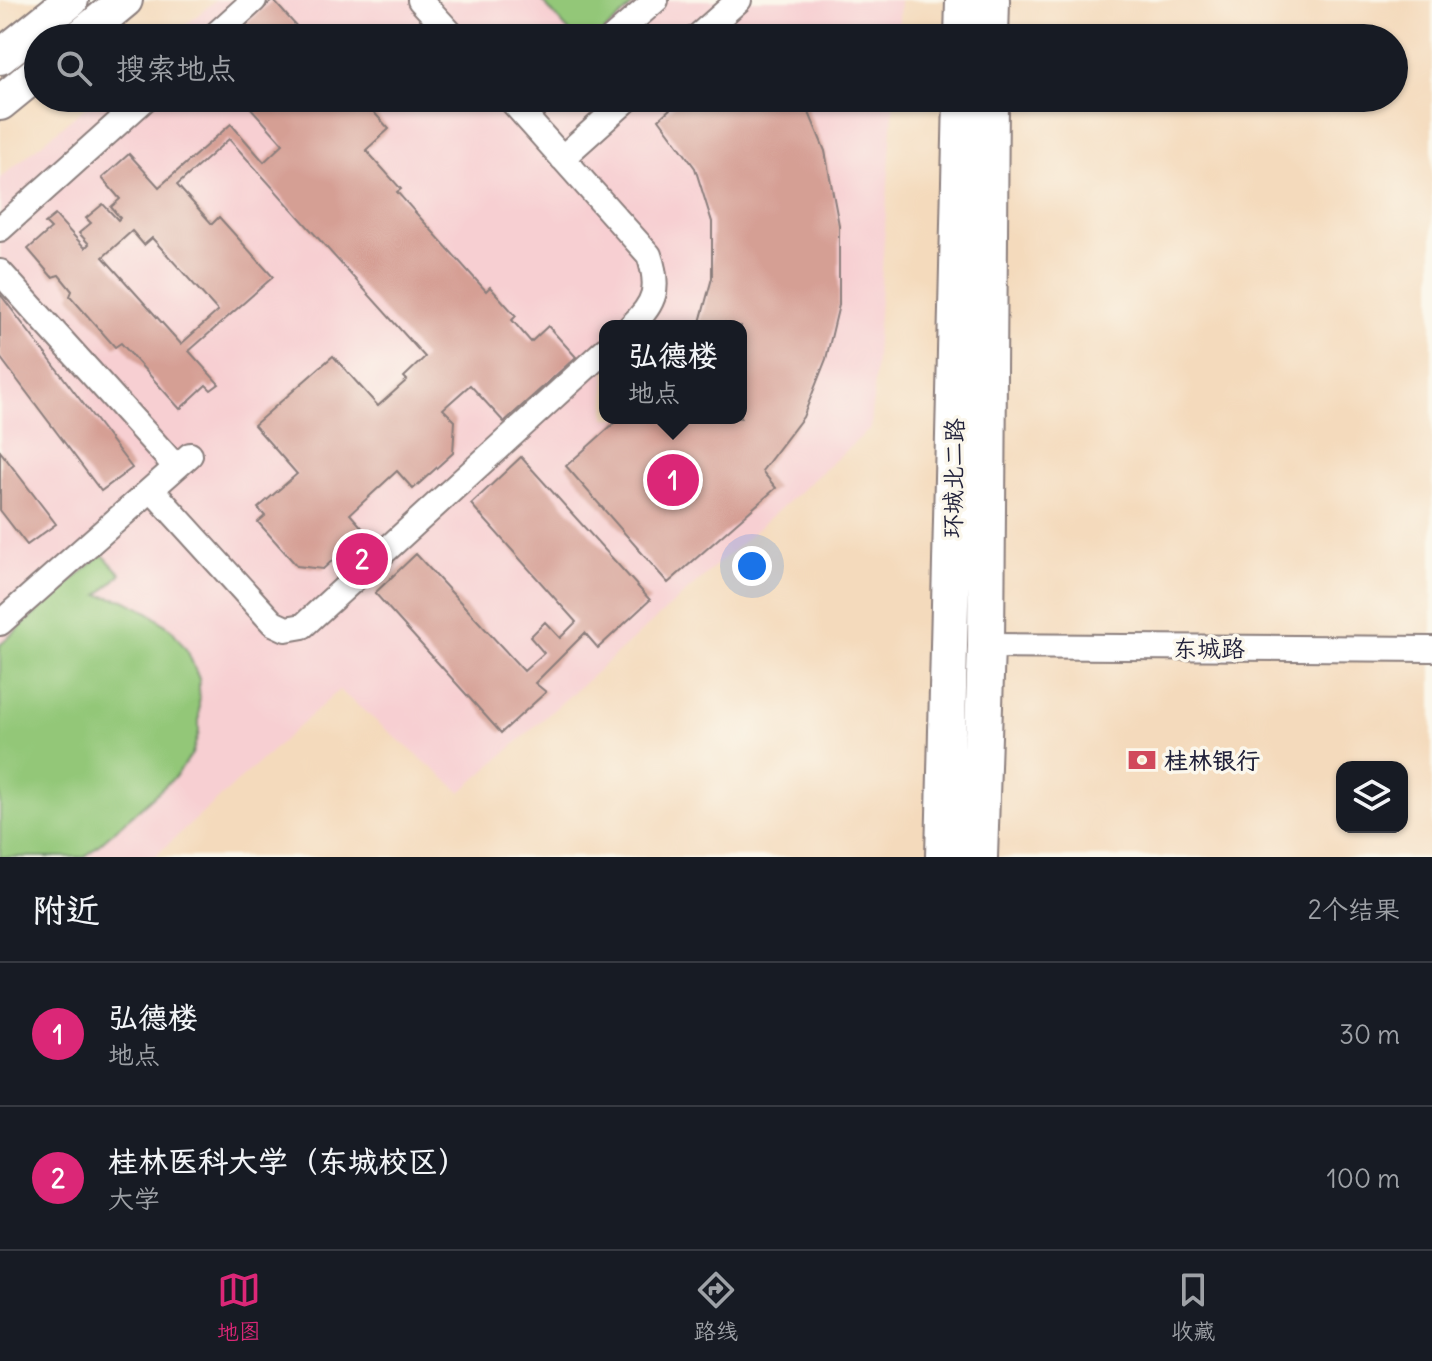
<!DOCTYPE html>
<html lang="zh">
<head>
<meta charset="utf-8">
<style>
  :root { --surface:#171b24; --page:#20242c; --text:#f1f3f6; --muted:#9ea1a6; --line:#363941; --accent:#db2777 }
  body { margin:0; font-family:Delius,"LXGW WenKai TC",sans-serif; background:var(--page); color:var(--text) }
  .controls { position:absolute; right:24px; bottom:24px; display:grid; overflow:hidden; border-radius:16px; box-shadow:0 2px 6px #0004 }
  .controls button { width:72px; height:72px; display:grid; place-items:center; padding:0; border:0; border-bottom:2px solid var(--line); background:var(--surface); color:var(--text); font:40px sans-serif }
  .you { position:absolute; left:752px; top:566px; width:28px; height:28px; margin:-20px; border:6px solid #fff; border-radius:50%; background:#1a73e8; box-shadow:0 0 0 12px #1a73e833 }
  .badge { display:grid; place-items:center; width:52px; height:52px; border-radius:50%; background:var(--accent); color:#fff; font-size:26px; font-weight:700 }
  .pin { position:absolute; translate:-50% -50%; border:4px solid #fff; box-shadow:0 2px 8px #0006 }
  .popup { position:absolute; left:599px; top:320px; width:148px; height:104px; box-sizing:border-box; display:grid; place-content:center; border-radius:16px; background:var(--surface); filter:drop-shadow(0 2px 6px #0005); font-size:26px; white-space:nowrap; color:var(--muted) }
  .popup b { font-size:30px; color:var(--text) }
  .popup::after { content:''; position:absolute; left:50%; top:100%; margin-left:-16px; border:16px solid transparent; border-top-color:var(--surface) }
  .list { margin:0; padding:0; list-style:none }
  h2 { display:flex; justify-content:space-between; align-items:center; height:104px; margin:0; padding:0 32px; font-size:34px }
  h2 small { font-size:26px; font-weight:400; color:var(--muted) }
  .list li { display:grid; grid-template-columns:52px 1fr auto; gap:24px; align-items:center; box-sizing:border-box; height:144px; padding:0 32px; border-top:2px solid var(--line) }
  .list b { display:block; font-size:30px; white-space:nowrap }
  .list p { margin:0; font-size:26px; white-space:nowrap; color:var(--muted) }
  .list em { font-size:26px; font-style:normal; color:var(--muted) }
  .icon { flex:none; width:44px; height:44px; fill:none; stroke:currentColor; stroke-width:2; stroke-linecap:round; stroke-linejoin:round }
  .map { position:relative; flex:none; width:1432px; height:857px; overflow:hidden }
  .search { position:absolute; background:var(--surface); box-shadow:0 2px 6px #0004; left:24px; right:24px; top:24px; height:88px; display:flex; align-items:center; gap:20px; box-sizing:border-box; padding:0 28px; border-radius:44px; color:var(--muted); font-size:30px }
  .sheet { height:392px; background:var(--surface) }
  nav { display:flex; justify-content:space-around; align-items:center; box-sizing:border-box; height:112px; border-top:2px solid var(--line); background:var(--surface); font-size:22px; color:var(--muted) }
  nav a { display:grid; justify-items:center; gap:4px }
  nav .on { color:var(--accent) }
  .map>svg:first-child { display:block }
  .built { fill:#f7cfd2; fill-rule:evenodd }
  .green { fill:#93c778; stroke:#5a745a; stroke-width:2 }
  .building { fill:#d59f94; fill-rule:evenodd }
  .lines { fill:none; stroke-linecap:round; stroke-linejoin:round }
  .street-casing { stroke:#8b7e7c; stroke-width:28 }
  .secondary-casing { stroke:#8b7e7c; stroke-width:38 }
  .primary-casing { stroke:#8b7e7c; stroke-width:40 }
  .street { stroke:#fff; stroke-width:24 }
  .secondary { stroke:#fff; stroke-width:34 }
  .primary { stroke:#fff; stroke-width:36 }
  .labels { text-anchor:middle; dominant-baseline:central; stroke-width:7; stroke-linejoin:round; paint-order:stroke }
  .street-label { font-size:24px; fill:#22223b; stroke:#fbf7ec }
  .poi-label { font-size:24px; font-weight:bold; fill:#22223b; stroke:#fbf7ec; text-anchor:start }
</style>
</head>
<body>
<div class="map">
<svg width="1432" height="857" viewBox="0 0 1432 857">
  <rect width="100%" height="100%" fill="#fbf7ec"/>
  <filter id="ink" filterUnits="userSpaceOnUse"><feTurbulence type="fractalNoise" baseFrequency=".0125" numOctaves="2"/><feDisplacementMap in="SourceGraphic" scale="16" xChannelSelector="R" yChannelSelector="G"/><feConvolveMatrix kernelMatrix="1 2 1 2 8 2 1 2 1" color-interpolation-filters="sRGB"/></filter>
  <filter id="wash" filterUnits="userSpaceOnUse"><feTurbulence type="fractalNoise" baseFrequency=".006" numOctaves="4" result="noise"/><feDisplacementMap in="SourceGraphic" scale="32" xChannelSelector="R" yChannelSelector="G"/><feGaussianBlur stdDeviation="1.8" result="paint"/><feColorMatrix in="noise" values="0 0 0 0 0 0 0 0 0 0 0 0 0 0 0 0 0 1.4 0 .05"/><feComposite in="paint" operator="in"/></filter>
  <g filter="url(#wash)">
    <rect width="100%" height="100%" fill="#f4dabc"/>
    <path class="built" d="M216 0H900L898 38H170Z
      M97 98H894L871 428 461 792 339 690 154 857H0V178ZM605 326H741V418H605Z"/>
    <path class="green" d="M541 0H639L597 38H575Z
      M102 554 121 574 99 595 124 600 150 613 172 630 188 652 199 679V732L192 754 175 777 85 857H0V645Z"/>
    <g id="blocks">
      <path class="building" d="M273 0 307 38H232L226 32 243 17 248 22Z
        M242 98H361L389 129 366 150 401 189 397 192 486 291 490 287 516 316 512 320 531 342 548 326 576 357 504 422 470 385 443 409 455 421 453 453 413 489 397 471 350 514 365 531 323 569 297 566 258 522 265 516 258 508 297 474 254 425 333 356 378 406 407 380 404 377 425 357 229 139 177 185 212 224 219 217 273 277 189 351 219 384 211 390 206 385 180 409 121 343 115 347 70 296 72 291 59 275 52 277 28 249 51 229 45 223 55 215 85 248 89 244 79 233 91 223 86 218 103 204 118 220 120 218 111 207 120 199 102 178 129 154 159 187 231 124 264 162 283 144ZM132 231 144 245 152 238 218 311 181 344 103 257Z
        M682 98H803L825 151 839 225V305L826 359 803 417 762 471 776 488 668 583 566 466 620 418H741V326H699L712 278V222L695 168 659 119Z
        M0 294 132 468 101 491 0 357Z
        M0 451 56 524 27 545 0 510Z
        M521 457 650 600 598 648 585 633 535 683 546 692 501 733 375 593 416 554 524 671 544 653 530 637 545 622 560 638 576 622 471 504Z"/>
    </g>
  </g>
  <g filter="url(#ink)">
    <use href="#blocks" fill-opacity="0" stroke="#8b7e7c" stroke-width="2"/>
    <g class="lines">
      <defs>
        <path id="street" d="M420 0 455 38
          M212 38 254 0
          M612 38 656 0
          M696 38 739 0
          M509 98 649 255C660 287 656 303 631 326
          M524 115 544 98
          M562 158 629 98
          M0 229 146 98
          M0 272 176 467
          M152 490 273 623 286 629 303 626 605 350
          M0 623 190 455
          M986 646 1432 649"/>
        <path id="secondary" d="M79 38 125 0
          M0 57 71 0
          M0 103 38 72"/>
        <path id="primary" d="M963 38 964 0
          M990 38 991 0
          M944 857 962 98
          M979 857 986 646 990 98"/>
      </defs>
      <use href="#street" class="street-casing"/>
      <use href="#secondary" class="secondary-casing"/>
      <use href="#primary" class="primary-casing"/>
      <use href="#street" class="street"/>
      <use href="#secondary" class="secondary"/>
      <use href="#primary" class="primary"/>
    </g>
  </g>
  <defs>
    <symbol id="bank-bare" viewBox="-9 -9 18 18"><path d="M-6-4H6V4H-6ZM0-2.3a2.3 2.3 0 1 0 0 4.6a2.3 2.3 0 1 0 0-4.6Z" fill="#d1495b" stroke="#fbf7ec" stroke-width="2.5" paint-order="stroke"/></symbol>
  </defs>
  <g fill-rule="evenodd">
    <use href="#bank-bare" x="1122" y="740" width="40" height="40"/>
  </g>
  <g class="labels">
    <g class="street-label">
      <text transform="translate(953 478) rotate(-89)">环城北二路</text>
      <text x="1209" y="648">东城路</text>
    </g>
    <g class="poi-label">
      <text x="1164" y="760">桂林银行</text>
    </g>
  </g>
</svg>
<div class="controls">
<button><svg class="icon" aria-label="layers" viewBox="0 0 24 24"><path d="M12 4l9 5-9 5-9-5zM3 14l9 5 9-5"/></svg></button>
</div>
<div class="you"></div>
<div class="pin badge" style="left:673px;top:480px">1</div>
<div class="popup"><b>弘德楼</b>地点</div>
<div class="pin badge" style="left:362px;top:559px">2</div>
<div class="search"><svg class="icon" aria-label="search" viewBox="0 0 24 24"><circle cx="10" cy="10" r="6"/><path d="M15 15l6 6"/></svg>搜索地点</div>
</div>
<section class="sheet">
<h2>附近<small>2个结果</small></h2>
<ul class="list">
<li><span class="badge">1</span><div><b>弘德楼</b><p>地点</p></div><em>30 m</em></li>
<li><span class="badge">2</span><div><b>桂林医科大学（东城校区）</b><p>大学</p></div><em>100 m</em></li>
</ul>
</section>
<nav>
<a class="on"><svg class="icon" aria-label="map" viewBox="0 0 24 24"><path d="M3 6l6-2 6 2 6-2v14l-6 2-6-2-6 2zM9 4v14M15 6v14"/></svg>地图</a>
<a><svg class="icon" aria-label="directions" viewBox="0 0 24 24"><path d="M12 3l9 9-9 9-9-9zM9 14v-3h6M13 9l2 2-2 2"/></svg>路线</a>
<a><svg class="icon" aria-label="saved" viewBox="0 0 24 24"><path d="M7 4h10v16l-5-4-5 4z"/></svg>收藏</a>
</nav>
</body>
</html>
